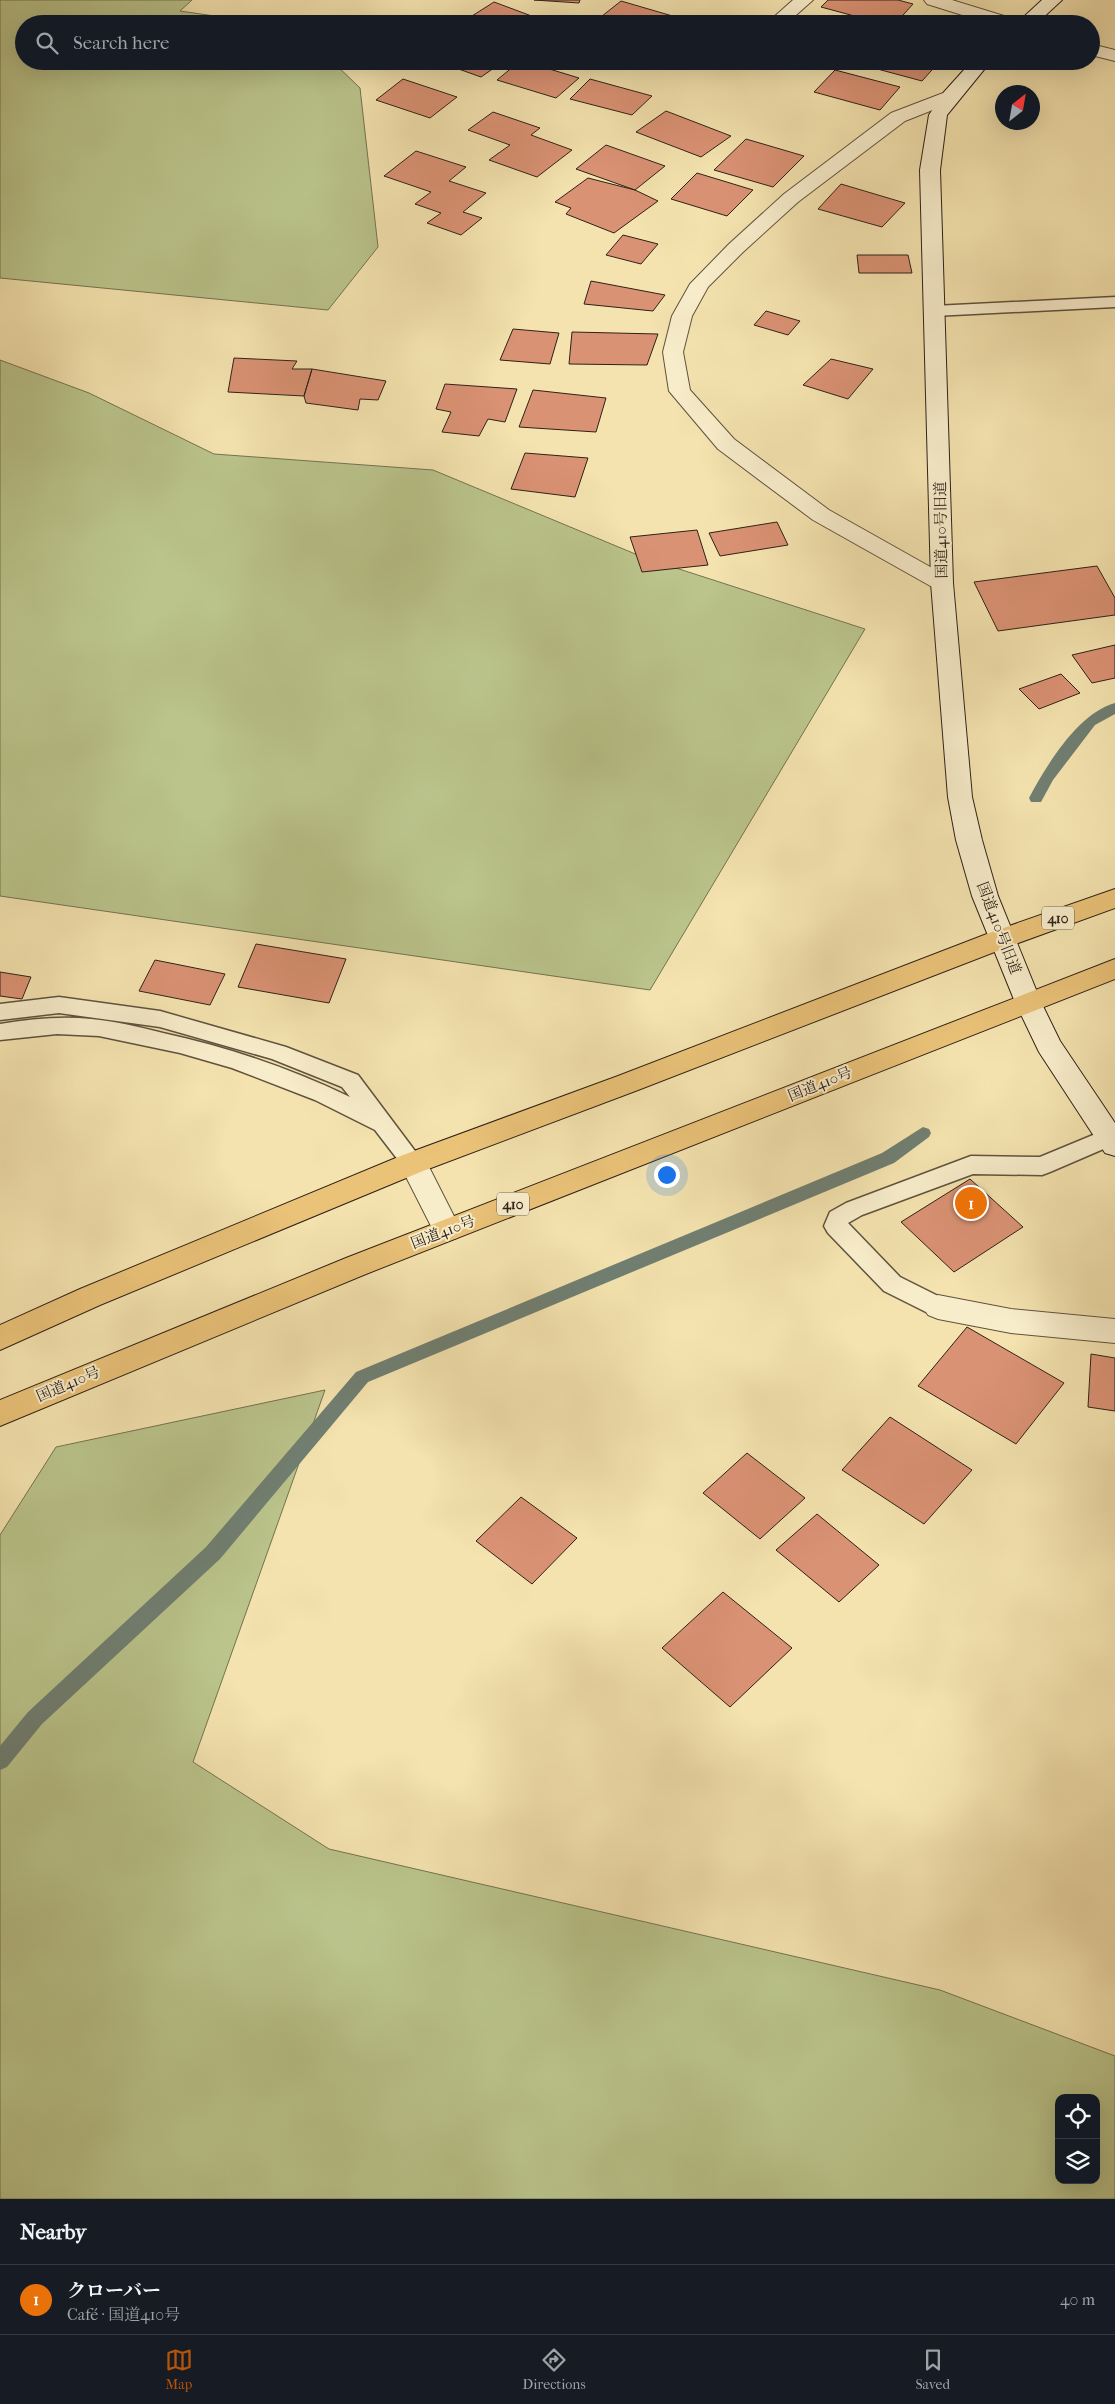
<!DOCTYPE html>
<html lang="en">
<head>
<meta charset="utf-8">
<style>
  :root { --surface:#171b24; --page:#20242c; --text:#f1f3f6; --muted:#9ea1a6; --line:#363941; --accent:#b45309 }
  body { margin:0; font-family:"IM FELL French Canon","Noto Serif JP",serif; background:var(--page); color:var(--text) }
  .controls { position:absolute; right:15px; bottom:15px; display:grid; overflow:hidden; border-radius:10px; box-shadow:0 5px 20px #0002 }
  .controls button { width:45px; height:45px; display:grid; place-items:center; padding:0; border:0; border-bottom:1px solid var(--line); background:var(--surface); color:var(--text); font:25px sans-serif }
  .compass { position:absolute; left:995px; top:85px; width:45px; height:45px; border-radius:50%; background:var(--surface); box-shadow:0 5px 20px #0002; rotate:31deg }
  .you { position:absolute; left:666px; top:1174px; width:18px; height:18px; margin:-12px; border:4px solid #fff; border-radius:50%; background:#1a73e8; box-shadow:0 0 0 8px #1a73e833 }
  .badge { display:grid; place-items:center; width:32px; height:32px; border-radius:50%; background:var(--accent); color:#fff; font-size:16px; font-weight:700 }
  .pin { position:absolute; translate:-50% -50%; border:2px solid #fff; box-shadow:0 1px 5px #0006 }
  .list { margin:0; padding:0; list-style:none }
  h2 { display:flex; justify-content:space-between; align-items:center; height:65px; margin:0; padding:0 20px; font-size:21px }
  h2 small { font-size:16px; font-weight:400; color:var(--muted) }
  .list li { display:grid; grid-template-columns:32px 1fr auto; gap:15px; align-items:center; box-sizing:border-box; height:70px; padding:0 20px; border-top:1px solid var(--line) }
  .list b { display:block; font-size:19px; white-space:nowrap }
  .list p { margin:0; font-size:16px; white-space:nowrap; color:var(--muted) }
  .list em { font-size:16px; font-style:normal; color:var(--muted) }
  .icon { flex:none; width:28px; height:28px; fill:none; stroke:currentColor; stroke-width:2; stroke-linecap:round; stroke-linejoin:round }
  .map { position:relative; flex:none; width:1115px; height:2199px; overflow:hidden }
  .search { position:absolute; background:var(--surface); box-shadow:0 5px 20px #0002; left:15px; right:15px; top:15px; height:55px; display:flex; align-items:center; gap:12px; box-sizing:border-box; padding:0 18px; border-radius:28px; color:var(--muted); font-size:19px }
  .sheet { height:135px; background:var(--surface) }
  nav { display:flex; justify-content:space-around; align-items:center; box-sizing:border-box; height:70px; border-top:1px solid var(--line); background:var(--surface); font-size:14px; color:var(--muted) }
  nav a { display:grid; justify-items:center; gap:2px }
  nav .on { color:var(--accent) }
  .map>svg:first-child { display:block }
  .green { fill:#bac48b; stroke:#747252; fill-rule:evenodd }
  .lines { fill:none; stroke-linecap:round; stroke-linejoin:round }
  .stream { fill:#707f72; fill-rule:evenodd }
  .building { fill:#da9274; stroke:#2e2118 }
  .lane-casing { stroke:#60523e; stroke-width:3 }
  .street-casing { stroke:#60523e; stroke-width:2 }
  .secondary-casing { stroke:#2e2118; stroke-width:2 }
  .highway-casing { stroke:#2e2118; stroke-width:2 }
  .lane { fill:#f8edcb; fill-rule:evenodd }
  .street { fill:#f8edcb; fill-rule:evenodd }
  .secondary { fill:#f8edcb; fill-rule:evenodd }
  .highway { fill:#eac278; fill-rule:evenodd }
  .labels { text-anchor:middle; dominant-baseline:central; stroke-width:4; stroke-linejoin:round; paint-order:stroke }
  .shield { fill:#f8edcb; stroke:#6b5e4e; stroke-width:1 }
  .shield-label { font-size:14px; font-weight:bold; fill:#2e2118 }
  .street-label { font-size:15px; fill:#2e2118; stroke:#f8edcb }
</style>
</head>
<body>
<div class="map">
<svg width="1115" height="2199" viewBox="0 0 1115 2199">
  <rect width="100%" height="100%" fill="#f4e3af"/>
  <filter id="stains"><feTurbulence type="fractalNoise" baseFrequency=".004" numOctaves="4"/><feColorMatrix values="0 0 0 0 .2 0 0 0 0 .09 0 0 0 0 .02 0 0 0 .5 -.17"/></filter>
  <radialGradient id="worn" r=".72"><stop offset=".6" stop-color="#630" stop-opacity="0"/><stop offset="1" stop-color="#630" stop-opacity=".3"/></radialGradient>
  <path class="green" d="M0 0H192L180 11 270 24H24V61H332L360 88 378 247 328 310 0 278Z
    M0 360 89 393 214 454 433 470 645 558 865 629 650 990 0 896Z
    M325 1390 193 1762 329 1849 940 1990 1115 2056V2199H0V1535L56 1447ZM1059 2098H1096V2180H1059Z"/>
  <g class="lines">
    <path class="stream" d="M1115 703V714L1095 725 1053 780 1041 802H1031L1029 798C1046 766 1078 713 1115 703Z
      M923 1127 929 1129 931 1133 929 1137 894 1163 368 1382 220 1559 42 1724 7 1767 0 1770V1746L28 1712 206 1547 356 1372 882 1153Z"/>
  </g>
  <path class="building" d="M534 0H580L579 3Z
    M828 0H898L913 4 895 24H884L821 7Z
    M621 1 700 24H609L597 20Z
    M494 2 545 21 541 24H471L464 21Z
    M436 61H504L481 77Z
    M520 61H523L579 78 556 98 497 80Z
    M857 61H940L922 81 855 63Z
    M835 70 900 87 880 110 814 92Z
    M403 79 457 97 430 118 376 100Z
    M590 79 652 96 632 115 570 99Z
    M666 111 731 136 701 157 636 132Z
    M493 112 540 128 531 135 572 150 537 177 489 160 510 145 468 130Z
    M746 139 804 156 773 187 714 170Z
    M606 145 665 166 635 190 576 169Z
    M416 151 466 167 449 181 486 193 463 212 482 218 461 235 427 223 441 213 415 204 431 192 384 176Z
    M697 173 753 190 727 216 671 199Z
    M588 178 635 190 658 201 614 233 566 214 571 208 555 202Z
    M841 184 905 203 882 227 818 209Z
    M623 235 658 244 641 264 606 255Z
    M857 255H908L912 273H859Z
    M591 281 665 295 653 311 584 304Z
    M766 311 800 321 788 335 754 325Z
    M513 329 559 333 550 364 500 360Z
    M572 332 658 334 647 365 569 364Z
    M234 358 297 361 292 369H312L304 396 228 392Z
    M831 359 873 369 848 399 803 385Z
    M312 369 386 381 378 400 360 399 358 410 306 403 304 396Z
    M445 384 517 389 505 422 488 419 479 436 442 432 451 412 436 409Z
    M533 390 606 398 596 432 519 427Z
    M525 453 588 458 575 497 511 489Z
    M777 522 788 545 720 556 709 533Z
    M697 530 708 565 642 572 630 537Z
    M1097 566 1115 598V615L998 631 974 582Z
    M1115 645V678L1092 683 1072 655Z
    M1061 674 1080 693 1039 709 1019 689Z
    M256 944 346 959 329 1003 238 987Z
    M155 960 225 974 210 1005 139 991Z
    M0 972 31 977 22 999 0 996Z
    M970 1179 1023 1227 954 1272 901 1222Z
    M967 1327 1064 1383 1016 1444 918 1386Z
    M1091 1354 1115 1358V1411L1088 1407Z
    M890 1417 972 1470 924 1524 842 1470Z
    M747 1453 805 1498 760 1539 703 1493Z
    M521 1497 577 1538 532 1584 476 1541Z
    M817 1514 879 1565 839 1602 776 1550Z
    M723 1592 792 1648 730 1707 662 1648Z"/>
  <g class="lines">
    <defs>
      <path id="lane" d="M1115 297V307L934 316 928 315 926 311 928 307 934 306Z
        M59 997 160 1011 286 1047 358 1075 424 1163 421 1169 413 1172 405 1169 375 1130 315 1100 232 1068 180 1053 99 1036 57 1034 0 1040V1024C30 1019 61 1016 91 1019 115 1021 139 1027 163 1033 227 1047 290 1068 350 1097L342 1087 272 1059 160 1027 59 1013 0 1020V1004Z
        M1110 1128 1115 1130V1144L1050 1172 1042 1175 973 1174 862 1215 848 1223 900 1277 946 1300 950 1307 946 1314 938 1317 930 1314 884 1291 828 1233 824 1226 830 1212 846 1203 963 1159 971 1156 1040 1157Z"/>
      <path id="street" d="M793 0H813L786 24H766Z
        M924 0H952L1017 20 1020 24H991L927 4Z
        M1091 44 1115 50V61L1091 55Z
        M951 90 958 92 960 96 958 100 905 121 798 202 743 252 708 287 692 316 683 352 690 390 734 439 829 510 950 578 953 583 950 588 942 590 934 588 813 520 718 449 669 391 663 352 672 316 690 284 729 244 784 194 891 113Z
        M413 1152 423 1155 427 1163 461 1230 457 1238 447 1241 437 1238 433 1230 399 1163 403 1155Z
        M938 1295 1011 1309 1115 1319V1343L1011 1333 938 1319 928 1315 923 1307 928 1299Z"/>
      <path id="secondary" d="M1042 0H1062L1036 24H1016Z
        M972 61H991L947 115 940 170 953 583 972 797 982 840 998 896 1041 1002 1060 1041 1115 1123V1156L1105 1153 1039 1052 1015 1002 972 896 956 840 948 797 931 583 920 170 929 115 944 92Z"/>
      <path id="highway" d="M1115 889V908L1010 946 638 1090 423 1171 100 1305 0 1350V1325L80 1289 403 1155 618 1076 992 932Z
        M1115 959V979L366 1274 0 1426V1400L346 1258Z"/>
    </defs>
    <use href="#lane" class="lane-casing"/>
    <use href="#street" class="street-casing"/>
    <use href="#secondary" class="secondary-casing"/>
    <use href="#highway" class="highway-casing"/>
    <use href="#lane" class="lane"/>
    <use href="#street" class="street"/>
    <use href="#secondary" class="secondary"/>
    <use href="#highway" class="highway"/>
  </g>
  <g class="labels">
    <g class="shield">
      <rect x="1042" y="906.5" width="32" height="23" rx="4"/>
      <rect x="497" y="1192.5" width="32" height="23" rx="4"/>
    </g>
    <g class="shield-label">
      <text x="1058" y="918">410</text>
      <text x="513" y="1204">410</text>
    </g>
    <g class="street-label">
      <text transform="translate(941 530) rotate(-91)">国道410号旧道</text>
      <text transform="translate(999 928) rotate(69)">国道410号旧道</text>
      <text transform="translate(820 1084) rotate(-22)">国道410号</text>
      <text transform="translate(443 1232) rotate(-21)">国道410号</text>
      <text transform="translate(68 1384) rotate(-23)">国道410号</text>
    </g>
  </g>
  <rect width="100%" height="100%" filter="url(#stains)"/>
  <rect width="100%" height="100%" fill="url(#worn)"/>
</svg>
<div class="controls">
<button><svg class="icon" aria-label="locate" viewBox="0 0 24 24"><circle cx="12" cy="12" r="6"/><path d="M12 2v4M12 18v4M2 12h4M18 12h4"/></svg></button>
<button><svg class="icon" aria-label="layers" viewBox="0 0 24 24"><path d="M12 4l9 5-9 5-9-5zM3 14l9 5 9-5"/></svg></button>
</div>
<svg class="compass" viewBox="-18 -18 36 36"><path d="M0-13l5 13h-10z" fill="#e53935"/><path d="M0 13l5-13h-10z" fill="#9ea1a6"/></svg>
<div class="you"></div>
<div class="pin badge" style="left:971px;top:1203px;background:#e8710a">1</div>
<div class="search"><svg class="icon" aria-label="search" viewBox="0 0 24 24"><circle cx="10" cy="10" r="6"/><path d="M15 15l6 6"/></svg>Search here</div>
</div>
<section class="sheet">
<h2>Nearby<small></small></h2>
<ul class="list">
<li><span class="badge" style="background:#e8710a">1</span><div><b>クローバー</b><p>Café · 国道410号</p></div><em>40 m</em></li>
</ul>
</section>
<nav>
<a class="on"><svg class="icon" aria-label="map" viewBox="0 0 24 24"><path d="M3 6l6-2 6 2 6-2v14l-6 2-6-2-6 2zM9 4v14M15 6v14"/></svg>Map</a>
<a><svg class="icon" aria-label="directions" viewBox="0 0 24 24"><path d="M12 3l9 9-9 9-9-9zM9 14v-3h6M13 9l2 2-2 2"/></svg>Directions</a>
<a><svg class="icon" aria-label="saved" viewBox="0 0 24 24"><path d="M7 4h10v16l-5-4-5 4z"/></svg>Saved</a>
</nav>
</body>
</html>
